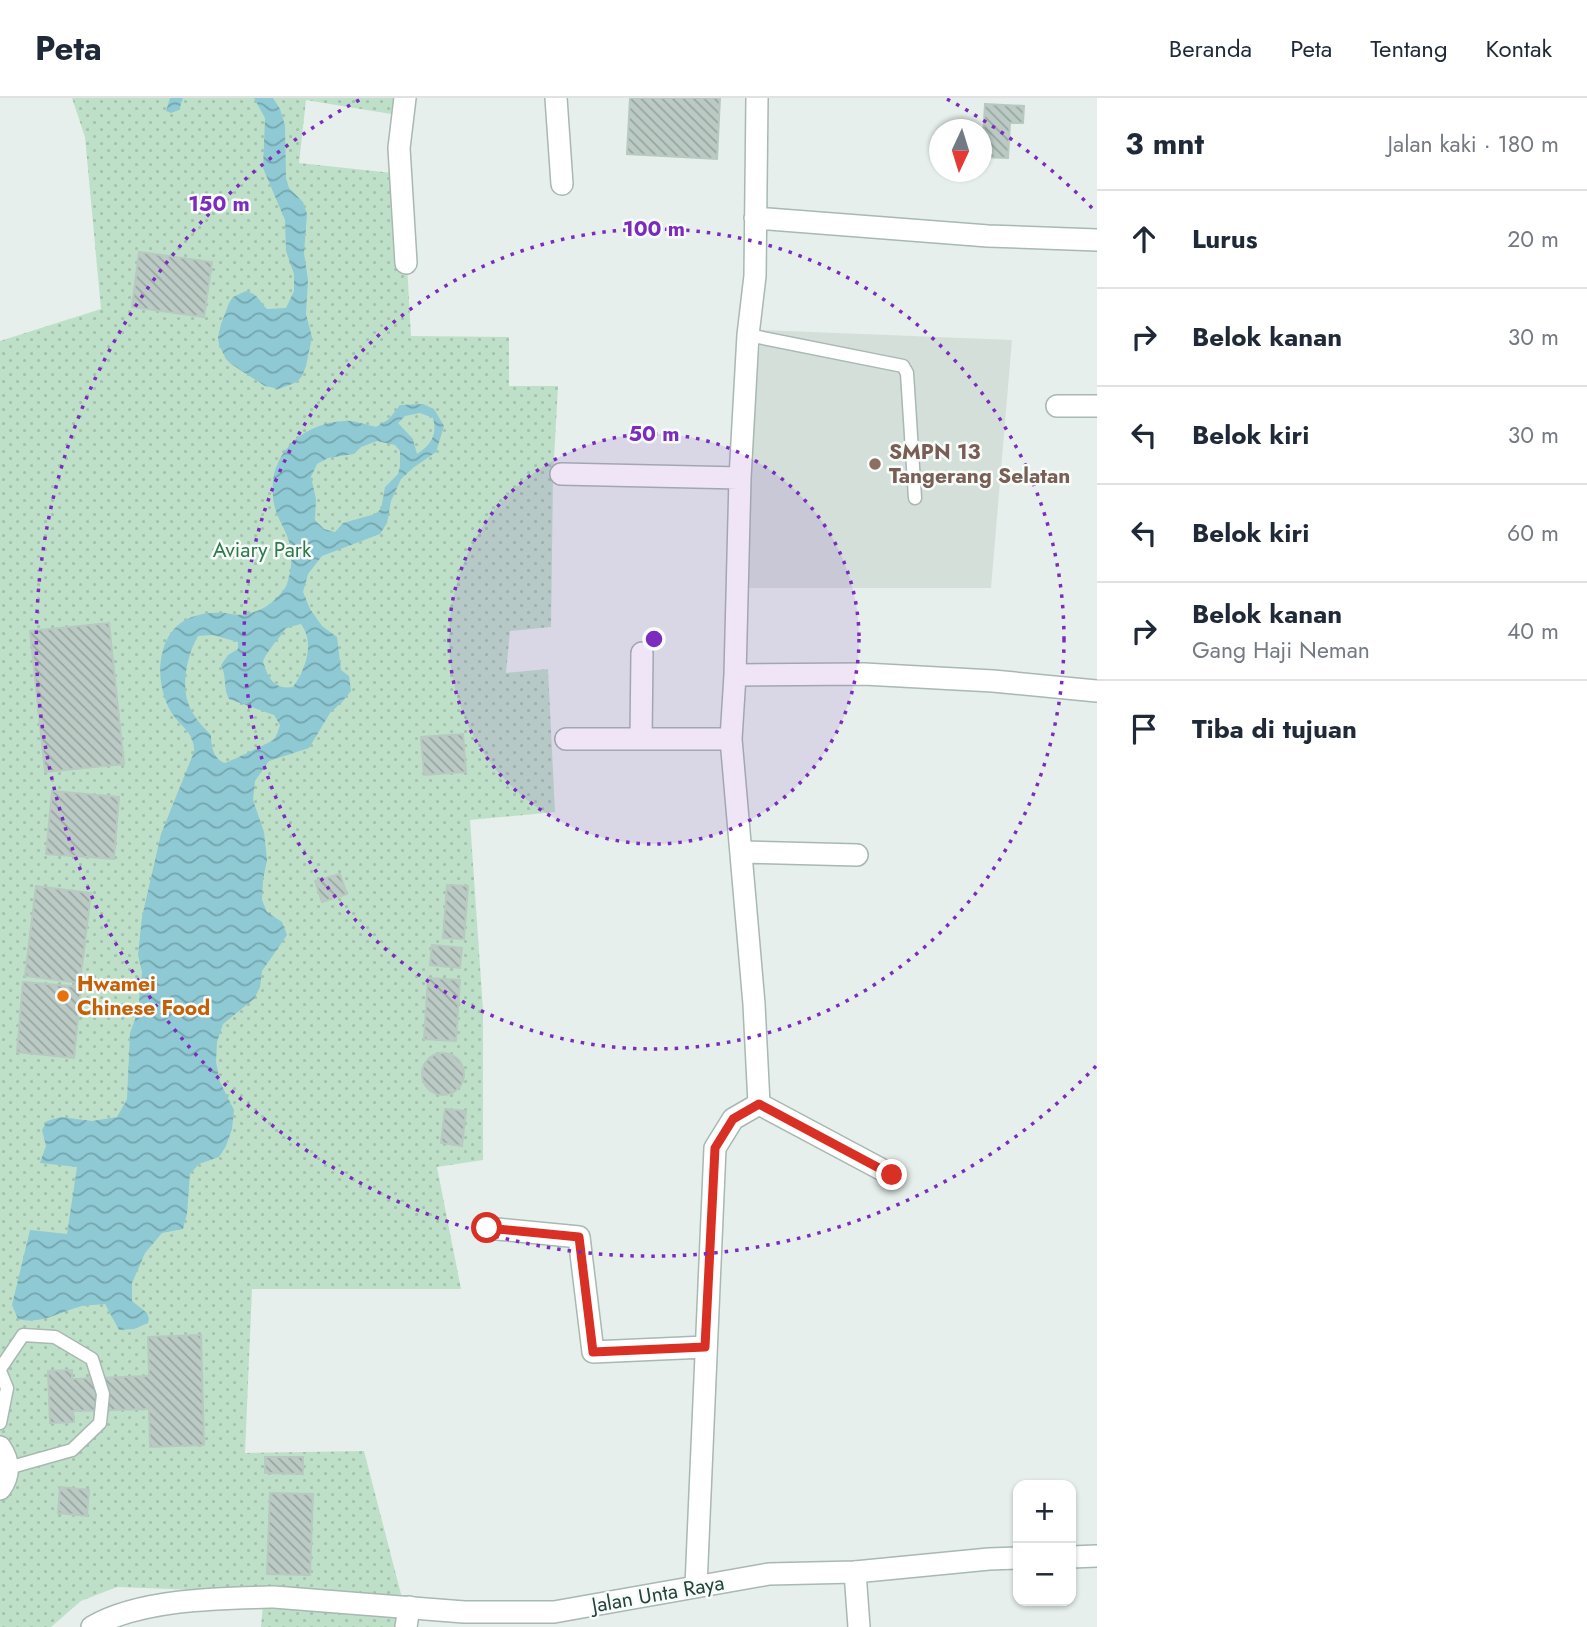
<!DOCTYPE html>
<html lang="id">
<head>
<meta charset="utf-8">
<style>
  :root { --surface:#fff; --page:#f2f2f3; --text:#1f2937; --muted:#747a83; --line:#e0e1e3 }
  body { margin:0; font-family:Jost,sans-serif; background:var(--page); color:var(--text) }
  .controls { position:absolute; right:21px; bottom:21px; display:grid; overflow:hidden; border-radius:14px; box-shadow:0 2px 5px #0004 }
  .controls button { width:63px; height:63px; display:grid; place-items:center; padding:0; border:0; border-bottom:2px solid var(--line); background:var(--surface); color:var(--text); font:35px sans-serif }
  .compass { position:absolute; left:929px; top:21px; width:63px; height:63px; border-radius:50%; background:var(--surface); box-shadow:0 2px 5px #0004; rotate:184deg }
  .stop { position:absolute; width:21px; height:21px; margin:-16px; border:5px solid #d93025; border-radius:50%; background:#fff }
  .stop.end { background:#d93025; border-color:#fff; box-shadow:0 2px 7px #0008 }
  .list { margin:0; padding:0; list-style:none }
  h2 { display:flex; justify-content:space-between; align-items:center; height:91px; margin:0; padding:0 28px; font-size:30px }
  h2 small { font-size:23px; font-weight:400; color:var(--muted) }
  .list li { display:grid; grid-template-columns:46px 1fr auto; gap:21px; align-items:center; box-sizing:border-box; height:98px; padding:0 28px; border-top:2px solid var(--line) }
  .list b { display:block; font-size:26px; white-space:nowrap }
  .list p { margin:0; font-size:23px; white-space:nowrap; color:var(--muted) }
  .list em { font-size:23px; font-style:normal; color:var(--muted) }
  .icon { flex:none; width:38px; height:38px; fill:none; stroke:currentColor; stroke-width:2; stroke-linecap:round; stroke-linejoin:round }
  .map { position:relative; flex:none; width:1097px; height:1529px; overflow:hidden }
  header { display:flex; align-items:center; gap:42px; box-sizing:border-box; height:98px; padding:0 35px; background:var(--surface); border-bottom:2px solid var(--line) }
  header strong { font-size:33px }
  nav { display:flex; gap:38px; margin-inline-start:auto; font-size:24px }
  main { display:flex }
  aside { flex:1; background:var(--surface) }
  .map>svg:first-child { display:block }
  .built { fill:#d4dfda }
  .grass { fill:url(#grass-dots) }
  .water { fill:url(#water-waves); fill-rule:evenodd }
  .building { fill:url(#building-back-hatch); stroke:#b8c9c2; stroke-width:2 }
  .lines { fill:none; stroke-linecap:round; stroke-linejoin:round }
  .service-casing { stroke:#a8b8b2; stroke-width:15 }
  .minor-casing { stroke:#a8b8b2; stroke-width:24 }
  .tertiary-casing { stroke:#a8b8b2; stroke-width:24 }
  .service { stroke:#fff; stroke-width:12 }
  .minor { stroke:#fff; stroke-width:21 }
  .tertiary { stroke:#fff; stroke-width:21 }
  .route { stroke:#d93025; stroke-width:9 }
  .ring { fill:none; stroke:#7b2cbf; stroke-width:3.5; stroke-dasharray:3.5 7 }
  .education-dot { fill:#8d6e63; stroke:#f7fbf9; stroke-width:2.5 }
  .food-dot { fill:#e8710a; stroke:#f7fbf9; stroke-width:2.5 }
  .labels { text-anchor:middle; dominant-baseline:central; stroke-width:5; stroke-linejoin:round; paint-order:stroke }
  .education-label { font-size:21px; font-weight:bold; fill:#785e54; stroke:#f7fbf9; text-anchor:start }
  .park-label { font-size:21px; fill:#2d7a4b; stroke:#f7fbf9 }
  .food-label { font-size:21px; font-weight:bold; fill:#c56008; stroke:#f7fbf9; text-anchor:start }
  .street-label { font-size:21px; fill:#24423a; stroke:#f7fbf9 }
  .centre { fill:#7b2cbf; stroke:#f7fbf9; stroke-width:3.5 }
  .ring-label { font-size:21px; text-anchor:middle; font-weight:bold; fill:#7b2cbf; stroke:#f7fbf9; stroke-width:5; stroke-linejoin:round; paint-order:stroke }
</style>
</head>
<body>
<header>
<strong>Peta</strong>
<nav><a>Beranda</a><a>Peta</a><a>Tentang</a><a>Kontak</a></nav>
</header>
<main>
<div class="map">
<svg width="1097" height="1529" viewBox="0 0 1097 1529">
  <defs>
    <pattern id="grass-dots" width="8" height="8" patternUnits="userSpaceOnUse" patternTransform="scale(1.75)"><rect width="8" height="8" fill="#bfe0c8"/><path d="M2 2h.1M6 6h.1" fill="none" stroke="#a4c1ad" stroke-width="1.8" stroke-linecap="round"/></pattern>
    <pattern id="water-waves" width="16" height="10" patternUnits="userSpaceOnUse" patternTransform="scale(1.75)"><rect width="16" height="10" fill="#8ec9d4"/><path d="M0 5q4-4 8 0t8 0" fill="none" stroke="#74a5ad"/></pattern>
    <pattern id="building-back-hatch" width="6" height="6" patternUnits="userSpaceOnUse" patternTransform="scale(1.75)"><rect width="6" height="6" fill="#bbcac4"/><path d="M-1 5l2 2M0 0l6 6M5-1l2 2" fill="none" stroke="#98a6a0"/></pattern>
  </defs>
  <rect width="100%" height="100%" fill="#e6efeb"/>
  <path class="built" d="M761 232 1012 242 991 490H739Z"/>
  <path class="grass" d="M72 0H405L403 18 306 2 299 65 402 76 411 238 509 239V288H558L553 379 551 529 510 533 506 575 548 571 555 714 470 722 483 912V1062L437 1069 461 1191H252L245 1355 364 1353 402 1500 117 1489 81 1503 51 1529H0V243L101 211 85 39Z
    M404 1503 401 1529H261L263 1506Z"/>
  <path class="water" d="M170 0H183L179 12 171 15 166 13Z
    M254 0H273L280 11 285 27 286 80 289 90 303 104 307 116 304 155 308 182 306 216 312 239 306 268 302 278 297 284 279 291 265 288 231 266 226 261 219 247 218 239 221 226 229 205 233 199 246 193C258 196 259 203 267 211L286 210 294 193V176L286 153 285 122 263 70 265 20Z
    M423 306 434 311 444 328 436 354 413 370 401 381 391 403 387 425 380 436 322 458 308 476 303 494 310 511 322 528 337 539 341 572 349 578 351 593 342 604 330 615 309 650 269 663 255 683 253 702 264 734 267 762 263 782 262 802 267 814 282 824 287 837 262 873 260 889 254 901 223 926 217 944 216 964 220 984 234 1012 232 1031 226 1048 219 1059 199 1066 190 1076 187 1116 183 1131 162 1135 145 1155 132 1185V1203L147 1215 149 1221 148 1225 134 1231 119 1232 105 1206C97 1207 89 1207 82 1208 59 1214 42 1227 18 1221L12 1207 30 1132 67 1136 77 1069 40 1065 46 1048 42 1032 47 1023 61 1019 92 1023 117 1019 127 1001 130 935 138 913 142 874 138 857 142 819 161 736 194 654C195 634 180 629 171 614 161 596 157 572 163 552 171 522 197 513 225 515 232 516 240 518 246 516 263 513 275 504 285 490 288 486 288 480 290 475 297 436 276 429 273 399 268 356 303 325 344 323 354 322 366 327 376 329L389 321 400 307ZM420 315 433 320C438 337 430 348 417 356L413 341 398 325 405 318ZM377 343 395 347 400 353V368L398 376 385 389 381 411 375 416 343 425 335 434 324 431 315 422 316 401 311 379 317 366 328 360 354 356 361 349ZM301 526C315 545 306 571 293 589 274 592 268 580 263 563 269 550 278 542 286 530ZM213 537 238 544V551L228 557 221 567C227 578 223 591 229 601L274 617 280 627C278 633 277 638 273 642 269 645 229 664 225 665 213 661 211 647 211 637 202 628 191 616 188 604 181 585 188 555 198 538Z"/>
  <path class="building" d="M630 0H720L717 61 627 56Z
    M985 6 1024 8 1023 25H1010L1008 60 982 59Z
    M139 154 212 164 204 219 132 209Z
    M109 525 124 666 45 674 30 533Z
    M463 636 466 674 424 677 421 639Z
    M52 693 119 699 114 761 46 756Z
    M340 776 347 796 322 804 315 783Z
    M447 787 468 788 464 841 443 840Z
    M36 788 91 795 80 885 25 878Z
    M432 847 462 850 460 870 430 867Z
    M428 880 460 882 456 943 424 941Z
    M23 884 81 889 74 960 17 954Z
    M422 976a21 21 0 1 1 42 0a21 21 0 1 1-42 0Z
    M445 1011 466 1013 462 1048 441 1045Z
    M201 1237 204 1347 150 1349 149 1311 73 1313 74 1324 50 1325 48 1273 72 1272V1281L149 1278 148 1239Z
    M265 1359H303V1376L265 1375Z
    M60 1389 89 1392 87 1418 58 1415Z
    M270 1395 313 1396 310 1477 267 1476Z"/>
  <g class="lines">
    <defs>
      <path id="service" d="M748 237 903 268 907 275 915 400
        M0 1271 23 1237 55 1239 92 1261 103 1296 100 1325 72 1352 8 1370
        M0 1273 7 1290 0 1325"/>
      <path id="minor" d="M405 0 399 50 406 165
        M556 0 562 86
        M755 120 988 138 1097 142
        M1057 308H1097
        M561 376 740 380
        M735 577 864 576 993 583 1097 593
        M566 641H731
        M641 641 642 555
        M741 754 857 757
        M759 1006 892 1077
        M487 1130 579 1139 593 1254 705 1249
        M855 1474 859 1529
        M696 1488 715 1050 733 1021 759 1006 754 906 731 641 735 577 740 380 748 237 755 178 757 0
        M406 1529 409 1509"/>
      <path id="tertiary" d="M0 1349C10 1364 10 1377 0 1391
        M1071 1459 1097 1458
        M92 1529C139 1501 220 1500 274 1499L464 1514H554L769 1476 855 1474 989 1461 1018 1460"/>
    </defs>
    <use href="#service" class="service-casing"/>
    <use href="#minor" class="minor-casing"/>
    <use href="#tertiary" class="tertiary-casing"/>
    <use href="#service" class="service"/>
    <use href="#minor" class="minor"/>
    <use href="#tertiary" class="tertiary"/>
  </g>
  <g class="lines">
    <path class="route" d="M487 1130 579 1139 593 1254 705 1249 715 1050 733 1021 759 1006 892 1077"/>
  </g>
  <circle cx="654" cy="541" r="205" fill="#7b2cbf" fill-opacity=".12"/>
  <g class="ring">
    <circle cx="654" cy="541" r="205"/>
    <circle cx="654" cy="541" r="410"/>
    <path d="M1096 968A615 615 0 1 1 361 1M947 1A615 615 0 0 1 1096 114"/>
  </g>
  <circle class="education-dot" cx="875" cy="366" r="7"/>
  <circle class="food-dot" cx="63" cy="898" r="7"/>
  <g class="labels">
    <g class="education-label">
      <text x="889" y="354">SMPN 13<tspan x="889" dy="24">Tangerang Selatan</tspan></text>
    </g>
    <g class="park-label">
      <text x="262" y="452">Aviary Park</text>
    </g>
    <g class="food-label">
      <text x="77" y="886">Hwamei<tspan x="77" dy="24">Chinese Food</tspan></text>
    </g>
    <g class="street-label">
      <text transform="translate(658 1496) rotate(-10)">Jalan Unta Raya</text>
    </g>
  </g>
  <circle cx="654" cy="541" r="10" class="centre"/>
  <g class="ring-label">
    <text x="219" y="113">150 m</text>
    <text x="654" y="138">100 m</text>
    <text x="654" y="343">50 m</text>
  </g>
</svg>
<div class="controls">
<button>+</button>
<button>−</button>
</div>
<svg class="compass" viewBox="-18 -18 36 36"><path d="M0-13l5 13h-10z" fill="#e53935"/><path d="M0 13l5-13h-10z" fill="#747a83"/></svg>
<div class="stop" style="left:487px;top:1130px"></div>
<div class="stop end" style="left:892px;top:1077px"></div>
</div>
<aside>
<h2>3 mnt<small>Jalan kaki · 180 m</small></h2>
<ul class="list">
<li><svg class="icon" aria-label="ahead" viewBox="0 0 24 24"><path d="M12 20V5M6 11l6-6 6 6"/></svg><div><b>Lurus</b></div><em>20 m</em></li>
<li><svg class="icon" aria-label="right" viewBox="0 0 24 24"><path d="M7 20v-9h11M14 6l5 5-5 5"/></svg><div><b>Belok kanan</b></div><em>30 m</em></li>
<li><svg class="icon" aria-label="left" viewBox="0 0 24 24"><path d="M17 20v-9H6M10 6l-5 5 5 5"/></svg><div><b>Belok kiri</b></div><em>30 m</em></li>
<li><svg class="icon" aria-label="left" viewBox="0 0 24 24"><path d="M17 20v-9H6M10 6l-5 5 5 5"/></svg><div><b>Belok kiri</b></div><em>60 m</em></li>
<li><svg class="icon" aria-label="right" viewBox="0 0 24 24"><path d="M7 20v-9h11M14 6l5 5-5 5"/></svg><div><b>Belok kanan</b><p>Gang Haji Neman</p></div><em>40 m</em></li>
<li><svg class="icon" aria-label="arrive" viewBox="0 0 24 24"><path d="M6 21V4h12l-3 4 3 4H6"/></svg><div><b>Tiba di tujuan</b></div></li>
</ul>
</aside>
</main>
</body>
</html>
